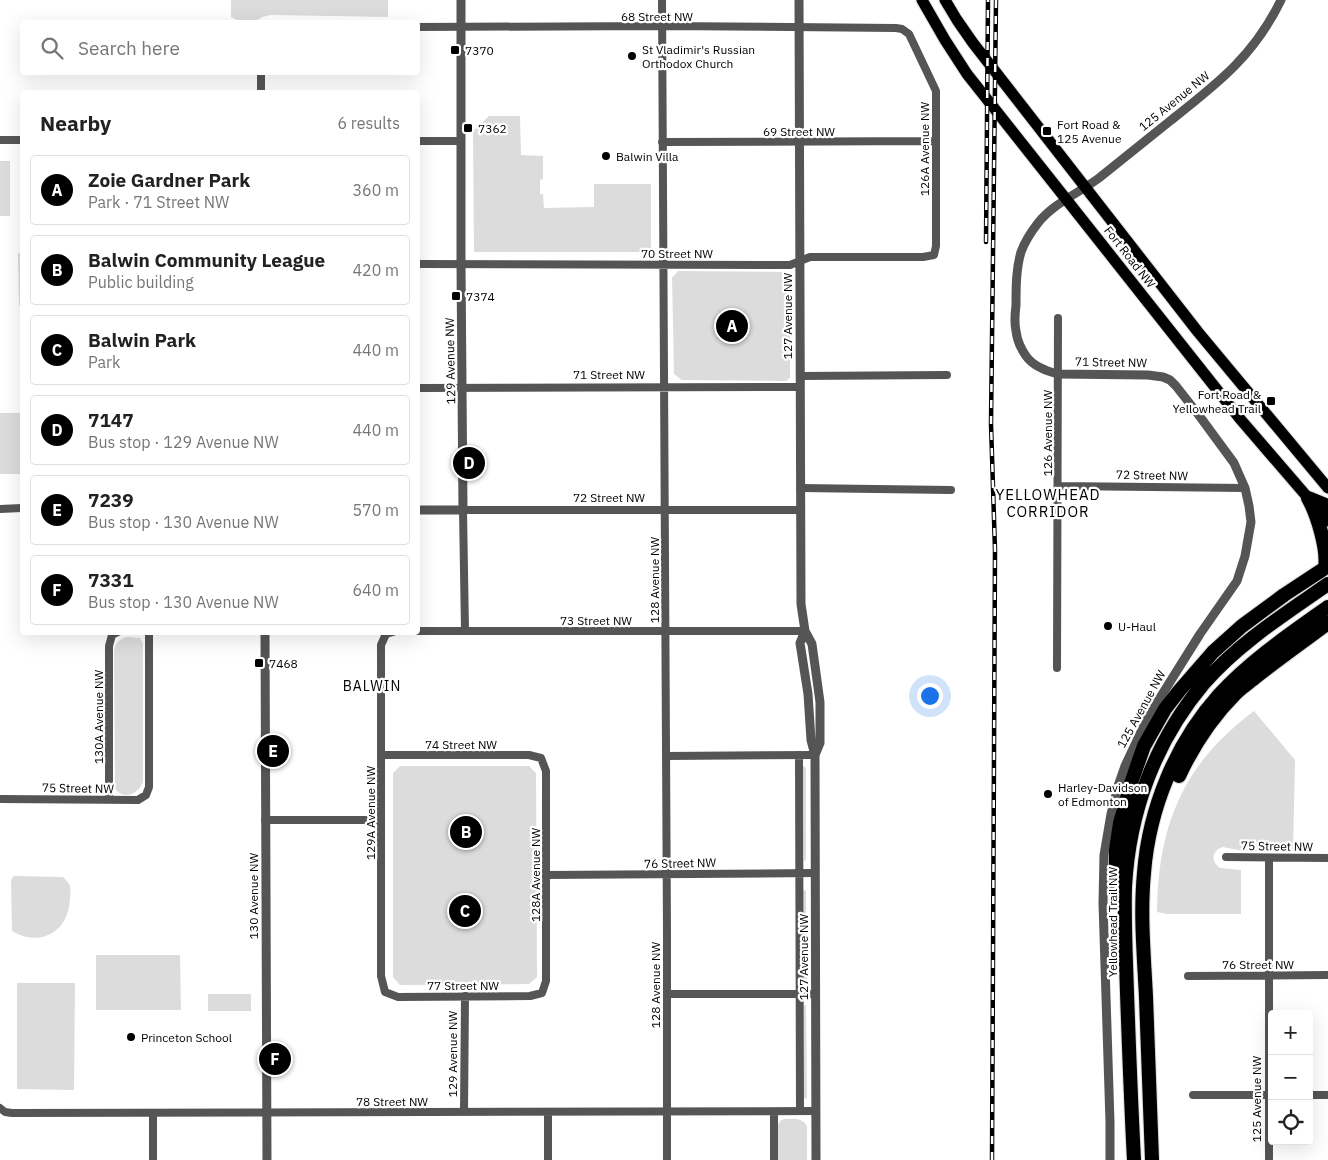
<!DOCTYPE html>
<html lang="en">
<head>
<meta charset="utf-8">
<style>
  :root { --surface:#fff; --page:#f6f6f6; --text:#222; --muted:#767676; --line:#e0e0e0; --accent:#000 }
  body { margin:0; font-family:"IBM Plex Sans",sans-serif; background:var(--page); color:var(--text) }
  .controls { position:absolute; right:15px; bottom:15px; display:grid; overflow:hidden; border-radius:5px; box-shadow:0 5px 20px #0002 }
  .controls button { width:45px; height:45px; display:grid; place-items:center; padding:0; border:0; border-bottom:1px solid var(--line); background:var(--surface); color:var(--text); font:25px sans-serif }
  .you { position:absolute; left:929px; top:695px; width:18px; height:18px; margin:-12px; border:4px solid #fff; border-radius:50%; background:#1a73e8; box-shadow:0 0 0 8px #1a73e833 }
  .badge { display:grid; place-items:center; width:32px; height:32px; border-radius:50%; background:var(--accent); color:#fff; font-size:16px; font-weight:700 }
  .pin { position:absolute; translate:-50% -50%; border:2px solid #fff; box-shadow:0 1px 5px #0006 }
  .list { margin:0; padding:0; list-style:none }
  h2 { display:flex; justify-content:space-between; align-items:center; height:65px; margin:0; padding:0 20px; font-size:21px }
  h2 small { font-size:16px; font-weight:400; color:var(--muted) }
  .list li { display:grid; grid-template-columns:32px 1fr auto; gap:15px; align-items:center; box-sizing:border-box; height:70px; margin:0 10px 10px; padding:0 10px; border:1px solid var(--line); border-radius:5px }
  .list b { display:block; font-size:19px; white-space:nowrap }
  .list p { margin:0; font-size:16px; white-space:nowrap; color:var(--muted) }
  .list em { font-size:16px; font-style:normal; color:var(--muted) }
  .icon { flex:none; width:28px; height:28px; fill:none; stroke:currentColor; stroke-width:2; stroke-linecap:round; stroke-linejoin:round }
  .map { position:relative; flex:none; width:1328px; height:1160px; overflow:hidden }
  .search { position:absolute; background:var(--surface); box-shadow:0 5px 20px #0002; left:20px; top:20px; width:400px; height:55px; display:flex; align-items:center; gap:12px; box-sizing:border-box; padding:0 18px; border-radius:5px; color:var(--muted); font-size:19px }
  .panel { position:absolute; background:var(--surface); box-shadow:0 5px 20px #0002; left:20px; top:90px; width:400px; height:545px; border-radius:5px }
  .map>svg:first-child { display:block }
  .green { fill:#dcdcdc }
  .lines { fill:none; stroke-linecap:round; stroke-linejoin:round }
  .primary-casing { stroke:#dbdbdb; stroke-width:13 }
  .motorway-casing { stroke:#dbdbdb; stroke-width:16 }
  .minor { stroke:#555; stroke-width:8 }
  .tertiary { stroke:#555; stroke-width:9 }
  .primary { stroke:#000; stroke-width:11 }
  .motorway { stroke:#000; stroke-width:14 }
  .rail-casing { stroke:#000; stroke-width:4.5 }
  .rail { stroke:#fff; stroke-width:2.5; stroke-dasharray:8; stroke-linecap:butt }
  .poi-dot { fill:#000; stroke:#fff; stroke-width:2 }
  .labels { text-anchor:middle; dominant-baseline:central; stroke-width:4.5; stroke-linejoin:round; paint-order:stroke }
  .street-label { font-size:12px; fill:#000; stroke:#fff }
  .poi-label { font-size:12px; fill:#000; stroke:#fff; text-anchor:start }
  .neighbourhood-label { font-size:14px; letter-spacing:1px; fill:#000; stroke:#fff }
  .quarter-label { font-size:15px; letter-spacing:1px; fill:#000; stroke:#fff }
</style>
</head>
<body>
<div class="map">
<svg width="1328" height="1160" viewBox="0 0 1328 1160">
  <rect width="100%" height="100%" fill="#fff"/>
  <path class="green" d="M231 0H388V17L271 15 262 17 255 22H241L231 17Z
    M489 116H520L521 155 543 156V179L540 180V194H543L544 208 594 207V184H651V252H474L473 131Z
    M0 161H10V216H0Z
    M22 250V307L19 305 18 254Z
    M678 271 786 272 790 276V378L786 381 682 380 674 374 672 278Z
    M0 413H22V474H0Z
    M127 637 140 638 143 643V781C140 794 122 801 115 788L114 652C115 643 119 639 127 637Z
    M1254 711 1295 760 1293 850 1243 851 1223 847C1212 850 1210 861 1220 868L1241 870V914H1167L1157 912C1158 825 1183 764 1254 711Z
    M400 766H529L536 773 537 977 529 984 400 985 393 977V773Z
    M804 766 806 768V860L804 861 803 767Z
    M14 876 63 877C65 879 69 883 70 886 71 890 70 895 70 898 69 932 40 948 12 931L11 880Z
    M804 890 806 891 807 982 804 983 803 891Z
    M96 955H180L181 1010H96Z
    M17 983H75L74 1090 17 1089Z
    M208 994H251V1011H208Z
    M804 1005 806 1006 807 1097 806 1099 804 1098Z
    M784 1119C793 1119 802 1117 807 1126V1160H778V1125L780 1121Z"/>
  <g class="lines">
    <defs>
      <path id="primary" d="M922 0 945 40 967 74 1241 420 1328 521
        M945 0 957 20 973 43 1198 332 1328 488"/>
      <path id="motorway" d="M1308 498C1317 514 1328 549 1325 568
        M1308 498 1328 506
        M1179 776C1193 746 1213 716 1236 693 1242 687 1250 682 1257 676 1280 658 1304 641 1328 623
        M1119 902 1116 883V850L1120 823 1131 783 1144 746 1165 709 1179 691 1213 652 1242 626 1284 595 1328 566
        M1134 1160C1131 1104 1129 1049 1127 993 1126 958 1124 923 1125 887 1129 812 1155 741 1204 683 1239 643 1285 614 1328 584
        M1152 1160C1150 1106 1148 1052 1146 997 1144 956 1140 914 1144 873 1149 808 1176 743 1219 695 1251 660 1290 634 1328 607"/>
    </defs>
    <use href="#primary" class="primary-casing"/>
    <use href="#motorway" class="motorway-casing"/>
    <path class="minor" d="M662 0 667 934V1160
      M418 27 662 26 896 28 902 29 909 34 936 91V246L934 255 923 257H810L790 265 418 264
      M261 72V92
      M0 140H22
      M418 141H461
      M662 142 935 141
      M800 376 947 375
      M418 388 800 387
      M1058 486 1245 488
      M800 488 951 490
      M0 509 22 508
      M418 631H805
      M465 631 463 510H800
      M1057 668 1058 318
      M381 755H529L541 758 546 771V981L542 993 530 996 398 997 385 992 381 976V645L386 634 393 632
      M799 755 800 1111
      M666 756 815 755
      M0 799 138 800 146 795 149 787V632
      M109 800V646L112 635 118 632
      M265 820H381
      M1226 857 1328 858
      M546 875 815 873
      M1188 976 1328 975
      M667 994H815
      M1193 1095H1272
      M1309 1095H1328
      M0 1108 5 1112 12 1113 816 1111
      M464 1112 465 996
      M548 1112V1160
      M774 1112V1160
      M153 1113V1160
      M1269 1160V858"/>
    <path class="tertiary" d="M799 0 801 604 805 631 812 644 820 702V743L815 755
      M418 510H463L461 264V0
      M805 631 800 643 808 694 811 740 815 755 816 1160
      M265 632 267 1160
      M1110 1160V1122L1103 903 1104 855 1111 814 1118 786 1125 766 1148 717 1200 634 1237 581 1245 556 1251 522 1249 506 1245 488 1234 463 1198 414 1176 386 1170 380 1163 377 1148 375 1058 374C1046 371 1033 366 1026 356 1021 349 1017 339 1016 331 1014 322 1015 313 1016 305 1016 287 1016 269 1021 252 1025 241 1031 232 1038 223 1054 203 1079 193 1099 178 1123 159 1146 140 1170 121 1217 84 1254 56 1281 0"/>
    <use href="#primary" class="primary"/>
    <use href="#motorway" class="motorway"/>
    <defs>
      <path id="rail" d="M986 242 988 0
        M992 1160 995 550 991 424 996 0"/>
    </defs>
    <use href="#rail" class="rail-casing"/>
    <use href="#rail" class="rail"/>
  </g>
  <g class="poi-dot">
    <rect x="450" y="45" width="10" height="10" rx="2.5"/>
    <circle cx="632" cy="56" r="5"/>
    <rect x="463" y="123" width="10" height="10" rx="2.5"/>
    <rect x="1042" y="126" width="10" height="10" rx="2.5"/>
    <circle cx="606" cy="156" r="5"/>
    <rect x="451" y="291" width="10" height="10" rx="2.5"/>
    <rect x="1266" y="396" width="10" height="10" rx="2.5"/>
    <circle cx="1108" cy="626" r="5"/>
    <rect x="254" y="658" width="10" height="10" rx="2.5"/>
    <circle cx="1048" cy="794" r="5"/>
    <circle cx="131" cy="1037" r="5"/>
  </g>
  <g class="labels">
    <g class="street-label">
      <text x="657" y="16">68 Street NW</text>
      <text transform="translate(1174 101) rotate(-39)">125 Avenue NW</text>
      <text x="799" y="131">69 Street NW</text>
      <text transform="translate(924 149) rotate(-90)">126A Avenue NW</text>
      <text x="677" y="253">70 Street NW</text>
      <text transform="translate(1130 257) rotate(52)">Fort Road NW</text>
      <text transform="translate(787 316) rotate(-90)">127 Avenue NW</text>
      <text transform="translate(450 361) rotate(-91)">129 Avenue NW</text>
      <text transform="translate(1111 362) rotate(1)">71 Street NW</text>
      <text x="609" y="374">71 Street NW</text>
      <text transform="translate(1047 433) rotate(-90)">126 Avenue NW</text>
      <text transform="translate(1152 475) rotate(1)">72 Street NW</text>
      <text x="609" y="497">72 Street NW</text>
      <text transform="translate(654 580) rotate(-90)">128 Avenue NW</text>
      <text x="596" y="620">73 Street NW</text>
      <text transform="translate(1141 709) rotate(-61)">125 Avenue NW</text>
      <text transform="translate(98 717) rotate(-90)">130A Avenue NW</text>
      <text x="461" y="744">74 Street NW</text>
      <text transform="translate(78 788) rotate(1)">75 Street NW</text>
      <text transform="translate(370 813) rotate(-90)">129A Avenue NW</text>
      <text transform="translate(1277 846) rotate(1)">75 Street NW</text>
      <text transform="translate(680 863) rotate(-1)">76 Street NW</text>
      <text transform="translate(535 875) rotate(-90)">128A Avenue NW</text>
      <text transform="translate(253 896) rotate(-90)">130 Avenue NW</text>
      <text transform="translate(1112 922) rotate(-90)">Yellowhead Trail NW</text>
      <text transform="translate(803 957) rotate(-90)">127 Avenue NW</text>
      <text x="1258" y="964">76 Street NW</text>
      <text x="463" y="985">77 Street NW</text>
      <text transform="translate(655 985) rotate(-90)">128 Avenue NW</text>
      <text transform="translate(452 1054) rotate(-90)">129 Avenue NW</text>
      <text transform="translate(1256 1099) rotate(-90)">125 Avenue NW</text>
      <text x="392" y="1101">78 Street NW</text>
    </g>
    <g class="poi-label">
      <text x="642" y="49">St Vladimir's Russian<tspan x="642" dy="14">Orthodox Church</tspan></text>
      <text x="465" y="50">7370</text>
      <text x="1057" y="124">Fort Road &amp;<tspan x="1057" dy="14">125 Avenue</tspan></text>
      <text x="478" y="128">7362</text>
      <text x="616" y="156">Balwin Villa</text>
      <text x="466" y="296">7374</text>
      <text x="1261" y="394" text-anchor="end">Fort Road &amp;<tspan x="1261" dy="14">Yellowhead Trail</tspan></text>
      <text x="1118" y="626">U-Haul</text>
      <text x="269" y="663">7468</text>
      <text x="1058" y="787">Harley-Davidson<tspan x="1058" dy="14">of Edmonton</tspan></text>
      <text x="141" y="1037">Princeton School</text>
    </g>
    <g class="neighbourhood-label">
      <text x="372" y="686">BALWIN</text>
    </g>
    <g class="quarter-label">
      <text x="1048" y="494">YELLOWHEAD<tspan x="1048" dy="17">CORRIDOR</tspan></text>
    </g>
  </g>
</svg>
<div class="controls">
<button>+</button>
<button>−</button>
<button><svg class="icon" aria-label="locate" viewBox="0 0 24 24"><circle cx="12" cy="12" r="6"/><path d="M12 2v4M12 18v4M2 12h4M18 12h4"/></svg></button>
</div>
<div class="you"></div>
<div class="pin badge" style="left:732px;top:326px">A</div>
<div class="pin badge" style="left:466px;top:832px">B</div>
<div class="pin badge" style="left:465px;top:911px">C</div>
<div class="pin badge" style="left:469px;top:463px">D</div>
<div class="pin badge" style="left:273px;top:751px">E</div>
<div class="pin badge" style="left:275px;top:1059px">F</div>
<div class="search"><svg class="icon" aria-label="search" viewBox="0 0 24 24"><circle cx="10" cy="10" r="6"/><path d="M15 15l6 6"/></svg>Search here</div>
<section class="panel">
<h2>Nearby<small>6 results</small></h2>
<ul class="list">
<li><span class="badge">A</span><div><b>Zoie Gardner Park</b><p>Park · 71 Street NW</p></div><em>360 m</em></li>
<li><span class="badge">B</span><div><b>Balwin Community League</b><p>Public building</p></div><em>420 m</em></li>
<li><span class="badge">C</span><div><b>Balwin Park</b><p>Park</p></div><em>440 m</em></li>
<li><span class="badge">D</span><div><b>7147</b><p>Bus stop · 129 Avenue NW</p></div><em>440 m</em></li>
<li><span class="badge">E</span><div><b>7239</b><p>Bus stop · 130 Avenue NW</p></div><em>570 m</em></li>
<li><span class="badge">F</span><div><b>7331</b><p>Bus stop · 130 Avenue NW</p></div><em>640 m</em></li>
</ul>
</section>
</div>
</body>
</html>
